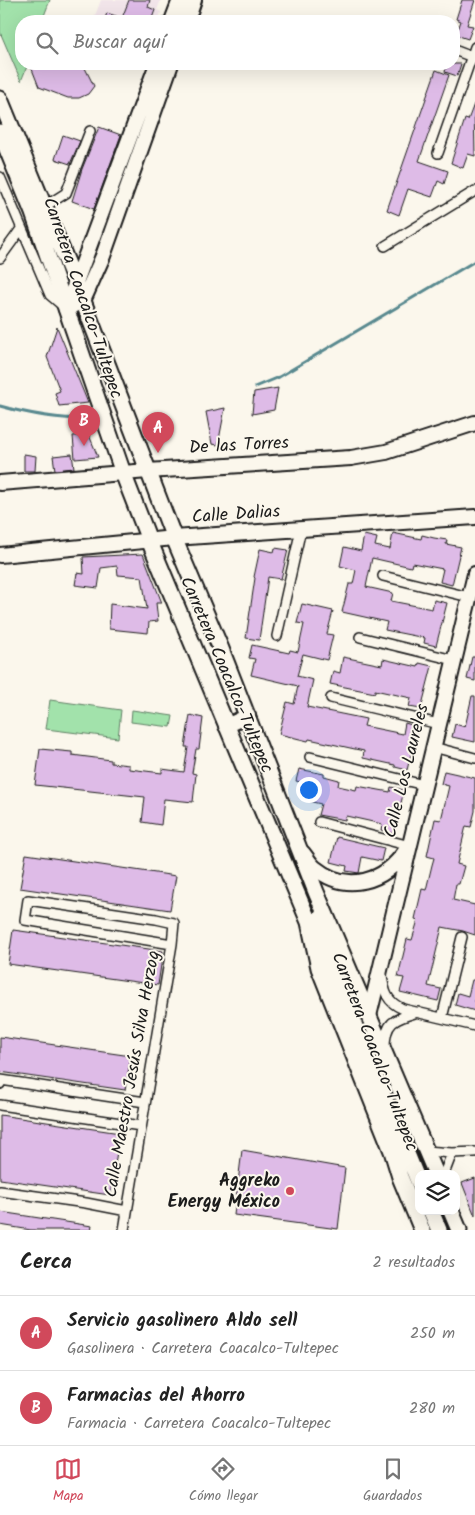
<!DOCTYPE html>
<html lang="es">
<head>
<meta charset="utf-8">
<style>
  :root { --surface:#fff; --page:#f6f6f6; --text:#222; --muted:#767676; --line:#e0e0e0; --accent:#d1495b }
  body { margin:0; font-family:Kalam,sans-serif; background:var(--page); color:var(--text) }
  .controls { position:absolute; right:15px; bottom:15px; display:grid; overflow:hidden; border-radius:10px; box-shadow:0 5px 20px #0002 }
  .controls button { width:45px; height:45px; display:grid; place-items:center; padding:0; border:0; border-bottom:1px solid var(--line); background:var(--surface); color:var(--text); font:25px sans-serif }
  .you { position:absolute; left:308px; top:789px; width:18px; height:18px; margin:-12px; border:4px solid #fff; border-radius:50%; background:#1a73e8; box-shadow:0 0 0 8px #1a73e833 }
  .badge { display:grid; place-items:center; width:32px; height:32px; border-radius:50%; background:var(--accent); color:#fff; font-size:16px; font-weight:700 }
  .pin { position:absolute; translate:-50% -41px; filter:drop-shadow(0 1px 2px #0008) }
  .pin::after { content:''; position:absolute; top:26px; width:18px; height:15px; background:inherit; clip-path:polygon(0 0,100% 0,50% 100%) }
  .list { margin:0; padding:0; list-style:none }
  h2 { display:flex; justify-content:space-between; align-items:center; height:65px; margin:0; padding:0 20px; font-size:21px }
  h2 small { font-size:16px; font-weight:400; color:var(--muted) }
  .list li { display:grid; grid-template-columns:32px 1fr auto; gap:15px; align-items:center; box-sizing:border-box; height:75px; padding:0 20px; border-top:1px solid var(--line) }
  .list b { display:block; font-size:19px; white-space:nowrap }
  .list p { margin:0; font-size:16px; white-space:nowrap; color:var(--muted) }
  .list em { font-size:16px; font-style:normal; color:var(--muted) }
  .icon { flex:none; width:28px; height:28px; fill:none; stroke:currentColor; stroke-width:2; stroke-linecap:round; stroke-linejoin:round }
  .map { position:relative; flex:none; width:475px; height:1230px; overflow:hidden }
  .search { position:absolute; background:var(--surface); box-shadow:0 5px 20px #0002; left:15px; right:15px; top:15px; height:55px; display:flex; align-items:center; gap:12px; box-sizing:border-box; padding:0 18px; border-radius:20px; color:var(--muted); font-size:19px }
  .sheet { height:215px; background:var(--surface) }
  nav { display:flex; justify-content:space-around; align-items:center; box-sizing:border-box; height:70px; border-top:1px solid var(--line); background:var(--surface); font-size:14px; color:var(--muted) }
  nav a { display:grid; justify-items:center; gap:2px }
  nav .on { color:var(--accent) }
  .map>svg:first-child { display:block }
  .built { fill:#f2e5ea }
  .green { fill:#a2e2ab; stroke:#5f7f64 }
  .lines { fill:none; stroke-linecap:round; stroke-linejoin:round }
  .stream { stroke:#59898f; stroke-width:3 }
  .building { fill:#debbe7; stroke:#1c1c1c }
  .street-casing { stroke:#1c1c1c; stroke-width:12 }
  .secondary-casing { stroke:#1c1c1c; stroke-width:18 }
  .primary-casing { stroke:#1c1c1c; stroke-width:19 }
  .street { stroke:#fbf7ec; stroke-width:9 }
  .secondary { stroke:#fbf7ec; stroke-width:14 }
  .primary { stroke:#fbf7ec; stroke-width:15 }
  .poi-dot { fill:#d1495b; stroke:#fbf7ec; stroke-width:2 }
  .labels { text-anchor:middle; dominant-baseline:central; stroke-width:4; stroke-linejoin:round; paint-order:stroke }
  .street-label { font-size:18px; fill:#1c1c1c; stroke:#fbf7ec }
  .poi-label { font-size:18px; font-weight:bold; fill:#1c1c1c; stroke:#fbf7ec; text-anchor:end }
</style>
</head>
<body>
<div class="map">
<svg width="475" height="1230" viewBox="0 0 475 1230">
  <rect width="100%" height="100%" fill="#fbf7ec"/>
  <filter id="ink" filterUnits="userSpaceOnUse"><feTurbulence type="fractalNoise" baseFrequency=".02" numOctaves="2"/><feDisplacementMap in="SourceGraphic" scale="10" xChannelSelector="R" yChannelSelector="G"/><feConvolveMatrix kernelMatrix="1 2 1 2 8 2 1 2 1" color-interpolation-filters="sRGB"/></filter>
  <g filter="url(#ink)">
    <path class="built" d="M101 0H161L157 10 161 12 158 21H93Z"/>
    <path class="green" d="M0 0H50L42 21H21V64H28L21 81 0 32Z
      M50 700 121 710 118 738 46 729Z
      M132 710 173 716 171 727 131 722Z"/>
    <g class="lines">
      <path class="stream" d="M255 387 279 377 475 261
        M0 406C32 415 62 420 95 419"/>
    </g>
    <path class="building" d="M129 0H150L148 7 155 10 151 21H104L107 13 122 18Z
      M462 0H475L467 25 473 26 468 39 456 35 461 21 456 19Z
      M30 64H83L94 86 88 94 79 98H68L39 87Z
      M447 64H461L457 76 445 72Z
      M436 70 449 75 419 161 448 171 444 184 438 181 432 197 408 189 399 215 387 210Z
      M474 104 475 156 468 154 463 168 451 163 465 119 468 120Z
      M99 127 121 135 94 209 72 201 82 169Z
      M63 135 80 141 70 164 55 159Z
      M57 327 88 403 59 406 55 393 60 391 47 357Z
      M278 388 274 410 252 414 254 392Z
      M225 408 218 445 212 444 206 412Z
      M89 435 98 457 75 459 73 436Z
      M24 454 36 456 35 471H24Z
      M72 454 74 468 55 470 53 456Z
      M393 533 421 539 422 535 434 538 447 540 446 544 461 547 452 585 440 582 443 569 412 563 411 567 372 558 366 587 393 593 391 601 432 609 434 600 447 603 436 646 424 643 425 638 385 630 387 622 342 612 349 584H353L356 570 340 566 344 547 361 551 364 535 377 538 375 546 390 549Z
      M275 548 288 550 281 579 268 577 259 640 246 638 255 578 254 577 260 549 274 552Z
      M143 554 162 603H156L158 621 149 622 148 633 109 629 110 604 147 609 142 577 118 575 117 566 101 568 98 588 75 585 77 573 84 574 83 557Z
      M302 604 333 611 327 634 333 635 327 660 303 654 297 676 313 680 307 707 366 719 364 726 403 734 405 723 418 727 407 770 395 767V765L363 758 364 751 309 739 308 741 279 734 287 702 294 704 298 686 251 675 255 659 249 658 252 645 289 653 290 650 298 652 304 624 297 623Z
      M343 657 382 665 383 659 418 667 419 663 432 666 421 709 409 707 411 698 375 690V693L330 684 333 671 340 673Z
      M472 657H475V681L467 679Z
      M472 696H475V742L452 737 455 724 465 727Z
      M190 715 203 718 199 749H196L192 773 196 774 193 802 164 799 161 825 142 822 145 797 35 785 40 749 72 752V755L111 760V763L129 765V769L162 773V769L184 772 188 747H185Z
      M299 769 324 774V776L339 780 338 786 356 790 357 786 390 792 391 787 404 790 394 834 381 830 382 824 346 816 345 820 318 815 321 804 304 800 308 784 296 781Z
      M444 771 475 778V811L471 827 466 826 457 864 464 866 459 884H456L453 900 475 905V935L463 931 442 927 428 986 441 989 438 1001 400 992 404 978 398 977 407 939 412 940 418 920 415 919 419 902 422 889 426 890 432 865 434 858 427 856 435 819 441 820 449 786 441 784Z
      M337 837 384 848 381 861 362 857 359 873 346 871 347 866 331 862Z
      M26 854 176 876 170 910 20 888Z
      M13 930 163 951 158 985 8 964Z
      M472 980H475V1011L455 1005 458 993 468 996Z
      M0 1037 131 1056 125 1090 0 1072Z
      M0 1115 120 1133 110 1195 0 1179Z
      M242 1150 345 1168 338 1229 234 1215Z
      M475 1178V1216L462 1183Z
      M0 1212 92 1226 91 1230H31L0 1225Z"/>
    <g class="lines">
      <defs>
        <path id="street" d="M454 50 475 58
          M438 153 475 47
          M0 177 50 295 63 306
          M44 207 66 193 90 131
          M385 246 475 191
          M0 258 21 229
          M383 576 469 597
          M277 636 301 529
          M360 637 454 660
          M331 698 439 724
          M433 747 475 758
          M310 757 424 785
          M319 822 410 846
          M382 975C384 992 387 1002 403 1009L475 1026
          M442 1018 462 937
          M385 1047C385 1021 395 1019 418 1012
          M0 1084 1 1080 145 1102
          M0 1105 141 1126
          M426 1151 452 1153 475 1152
          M444 1174 452 1153
          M0 1191 86 1203 127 1211
          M124 1230 172 944 174 923 156 919 28 900 25 920 172 944"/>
        <path id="secondary" d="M172 21 180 0
          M187 21 194 0
          M66 309 83 301 103 256 171 64
          M66 309 157 64
          M0 483 148 471 351 458 386 452 475 423
          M0 555 174 538 475 517
          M226 726 248 716
          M303 853C307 858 310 864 315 868 347 894 385 882 406 850
          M369 1016 475 574"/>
        <path id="primary" d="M0 99 83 301 174 538 221 649 316 892 436 1174
          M0 132 33 213 123 473 149 540 309 922 319 968 392 1151 400 1177 422 1230
          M320 917 332 970 419 1183
          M431 1211 439 1230
          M451 1211 459 1230"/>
      </defs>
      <use href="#street" class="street-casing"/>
      <use href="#secondary" class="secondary-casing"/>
      <use href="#primary" class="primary-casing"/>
      <use href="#street" class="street"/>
      <use href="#secondary" class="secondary"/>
      <use href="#primary" class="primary"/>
    </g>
  </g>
  <circle class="poi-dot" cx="290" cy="1191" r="5"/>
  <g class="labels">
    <g class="street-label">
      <text transform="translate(82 298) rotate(71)">Carretera Coacalco-Tultepec</text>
      <text transform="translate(239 446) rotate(-3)">De las Torres</text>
      <text transform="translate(236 515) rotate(-4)">Calle Dalias</text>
      <text transform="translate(226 675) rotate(67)">Carretera Coacalco-Tultepec</text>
      <text transform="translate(407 771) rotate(-76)">Calle Los Laureles</text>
      <text transform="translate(374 1052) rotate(69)">Carretera Coacalco-Tultepec</text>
      <text transform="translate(133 1074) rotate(-80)">Calle Maestro Jesús Silva Herzog</text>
    </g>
    <g class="poi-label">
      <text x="280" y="1181">Aggreko<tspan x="280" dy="21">Energy México</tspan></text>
    </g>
  </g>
</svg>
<div class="controls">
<button><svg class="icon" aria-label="layers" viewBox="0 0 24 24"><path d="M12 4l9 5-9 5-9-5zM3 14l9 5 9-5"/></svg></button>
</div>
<div class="you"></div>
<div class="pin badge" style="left:158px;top:453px">A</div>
<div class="pin badge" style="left:84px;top:446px">B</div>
<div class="search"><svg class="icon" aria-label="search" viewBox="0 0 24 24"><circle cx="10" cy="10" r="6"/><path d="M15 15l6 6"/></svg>Buscar aquí</div>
</div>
<section class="sheet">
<h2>Cerca<small>2 resultados</small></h2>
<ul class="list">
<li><span class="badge">A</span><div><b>Servicio gasolinero Aldo sell</b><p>Gasolinera · Carretera Coacalco-Tultepec</p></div><em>250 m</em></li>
<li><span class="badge">B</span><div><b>Farmacias del Ahorro</b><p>Farmacia · Carretera Coacalco-Tultepec</p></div><em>280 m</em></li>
</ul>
</section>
<nav>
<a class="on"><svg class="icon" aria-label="map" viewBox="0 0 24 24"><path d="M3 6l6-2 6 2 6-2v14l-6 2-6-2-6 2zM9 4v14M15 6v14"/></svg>Mapa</a>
<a><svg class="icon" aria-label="directions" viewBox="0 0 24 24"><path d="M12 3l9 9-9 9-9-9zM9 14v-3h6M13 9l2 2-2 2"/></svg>Cómo llegar</a>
<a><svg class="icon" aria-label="saved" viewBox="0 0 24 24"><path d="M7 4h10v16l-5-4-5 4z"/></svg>Guardados</a>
</nav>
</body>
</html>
